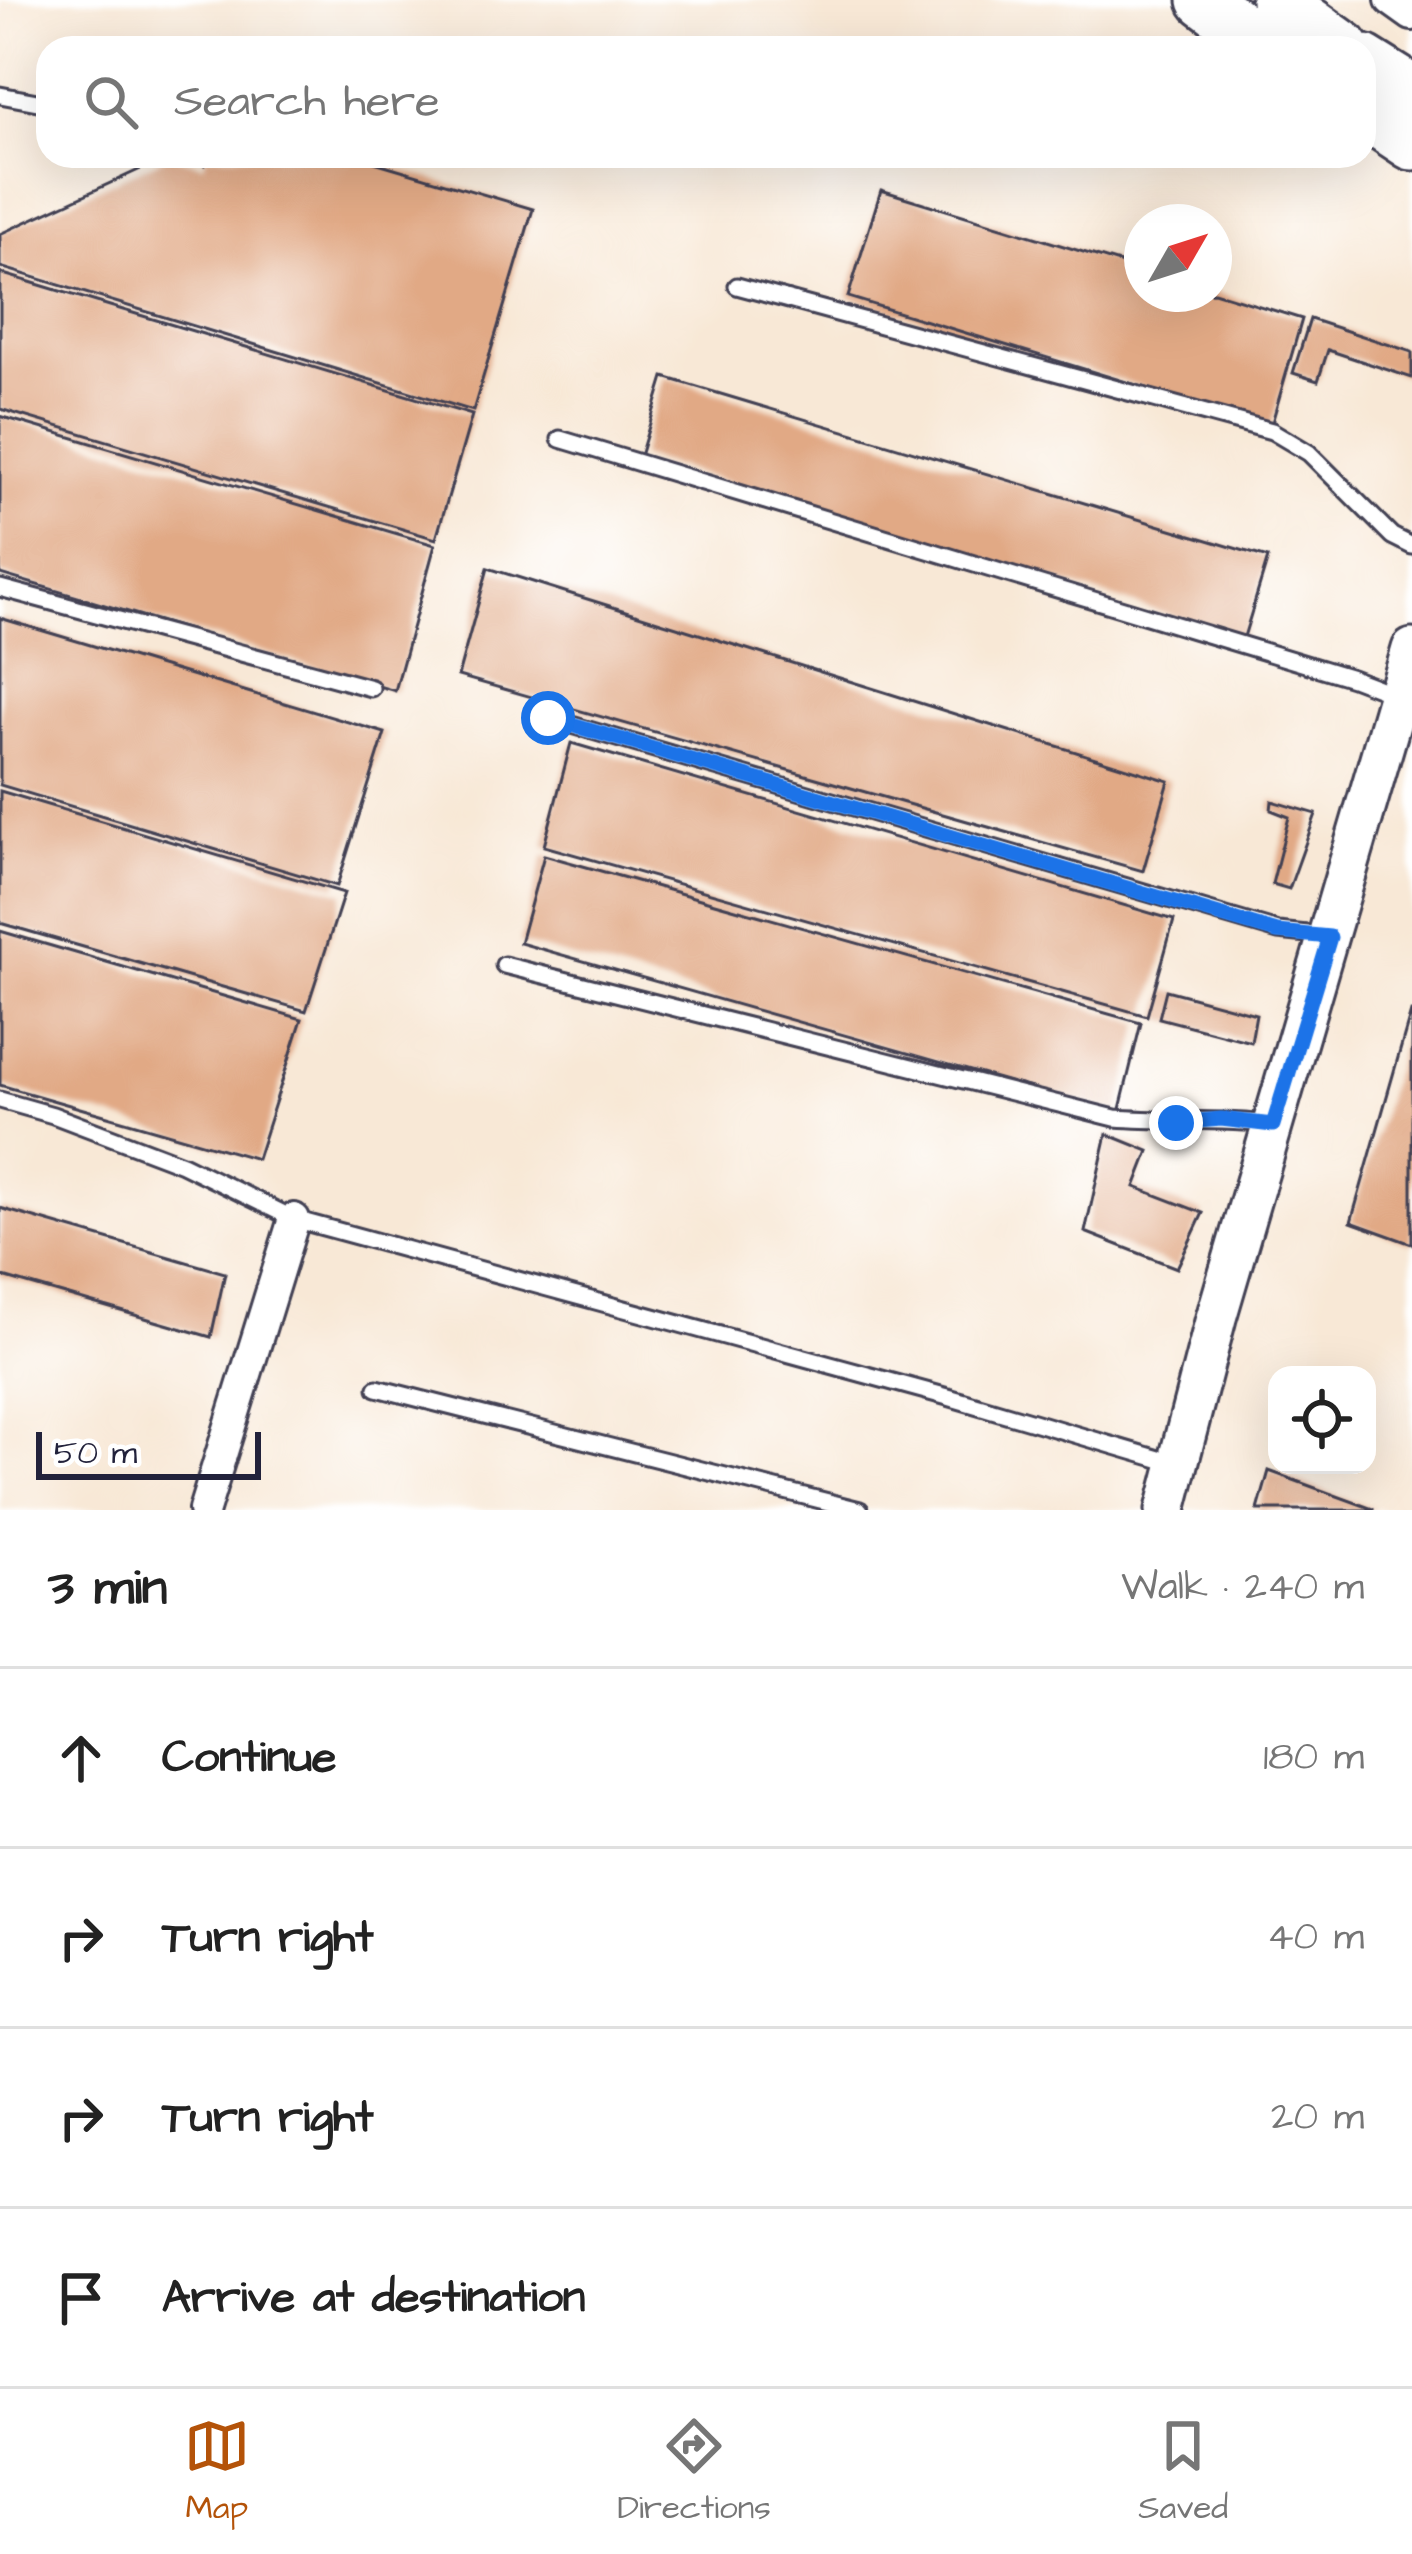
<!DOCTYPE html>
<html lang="en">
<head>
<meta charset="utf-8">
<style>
  :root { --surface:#fff; --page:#f6f6f6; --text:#222; --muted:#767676; --line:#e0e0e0; --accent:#b45309 }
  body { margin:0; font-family:"Architects Daughter",sans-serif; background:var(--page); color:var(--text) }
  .controls { position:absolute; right:36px; bottom:36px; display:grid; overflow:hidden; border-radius:24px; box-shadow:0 12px 48px #0002 }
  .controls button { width:108px; height:108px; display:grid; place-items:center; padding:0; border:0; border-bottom:3px solid var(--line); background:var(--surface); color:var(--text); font:60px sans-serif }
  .compass { position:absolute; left:1124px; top:204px; width:108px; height:108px; border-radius:50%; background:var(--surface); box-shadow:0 12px 48px #0002; rotate:51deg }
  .scale { position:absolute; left:36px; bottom:30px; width:225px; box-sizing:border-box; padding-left:12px; border:6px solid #22223b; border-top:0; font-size:33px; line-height:42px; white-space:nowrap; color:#22223b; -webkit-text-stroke:9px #fff; paint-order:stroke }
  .stop { position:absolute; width:36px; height:36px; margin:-27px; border:9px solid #1a73e8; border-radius:50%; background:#fff }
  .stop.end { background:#1a73e8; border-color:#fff; box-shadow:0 3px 12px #0008 }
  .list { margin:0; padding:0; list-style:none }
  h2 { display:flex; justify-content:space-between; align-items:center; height:156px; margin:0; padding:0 48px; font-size:51px }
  h2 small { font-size:39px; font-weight:400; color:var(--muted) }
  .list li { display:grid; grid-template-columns:78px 1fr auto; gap:36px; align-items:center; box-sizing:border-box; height:180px; padding:0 48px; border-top:3px solid var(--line) }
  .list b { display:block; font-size:45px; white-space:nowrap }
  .list em { font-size:39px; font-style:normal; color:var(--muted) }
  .icon { flex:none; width:66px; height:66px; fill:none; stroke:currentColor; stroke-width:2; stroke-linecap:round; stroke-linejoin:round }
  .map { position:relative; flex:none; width:1412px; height:1510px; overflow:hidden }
  .search { position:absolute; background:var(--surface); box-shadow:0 12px 48px #0002; left:36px; right:36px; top:36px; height:132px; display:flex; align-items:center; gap:30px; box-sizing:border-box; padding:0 42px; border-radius:36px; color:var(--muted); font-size:45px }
  .sheet { height:876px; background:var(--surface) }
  nav { display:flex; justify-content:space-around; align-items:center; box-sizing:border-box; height:168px; border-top:3px solid var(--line); background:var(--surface); font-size:33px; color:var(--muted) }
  nav a { display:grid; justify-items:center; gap:6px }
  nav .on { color:var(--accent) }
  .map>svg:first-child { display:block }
  .building { fill:#e1a985 }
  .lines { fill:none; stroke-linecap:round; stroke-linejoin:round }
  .service-casing { stroke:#424052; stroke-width:21 }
  .minor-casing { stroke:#424052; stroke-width:36 }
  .tertiary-casing { stroke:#424052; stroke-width:45 }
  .trunk-casing { stroke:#424052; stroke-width:57 }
  .service { stroke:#fff; stroke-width:15 }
  .minor { stroke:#fff; stroke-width:30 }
  .tertiary { stroke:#fff; stroke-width:39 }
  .trunk { stroke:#fff; stroke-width:51 }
  .route { stroke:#1a73e8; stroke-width:15 }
</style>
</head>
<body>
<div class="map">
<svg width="1412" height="1510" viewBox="0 0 1412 1510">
  <rect width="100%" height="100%" fill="#fff"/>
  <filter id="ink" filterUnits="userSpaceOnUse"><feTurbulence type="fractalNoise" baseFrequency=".00833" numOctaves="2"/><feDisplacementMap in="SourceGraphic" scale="24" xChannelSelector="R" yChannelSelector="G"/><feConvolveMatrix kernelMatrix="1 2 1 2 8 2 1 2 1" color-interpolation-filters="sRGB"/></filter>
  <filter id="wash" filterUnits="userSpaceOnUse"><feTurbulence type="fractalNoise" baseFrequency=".004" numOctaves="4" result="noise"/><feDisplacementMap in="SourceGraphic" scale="48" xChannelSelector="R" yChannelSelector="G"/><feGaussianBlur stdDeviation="2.7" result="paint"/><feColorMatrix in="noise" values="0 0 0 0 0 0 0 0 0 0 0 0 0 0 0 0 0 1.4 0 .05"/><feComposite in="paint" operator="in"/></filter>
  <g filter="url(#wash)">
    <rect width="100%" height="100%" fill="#f8e8d6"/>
    <g id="blocks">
      <path class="building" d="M169 156 204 165 206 156H354L533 209 473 411 0 267V234Z
        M881 190 1142 270V294L1214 292 1302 319 1271 426 848 297Z
        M0 273 472 415 436 539 0 409Z
        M1310 319 1412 352V378L1328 350 1318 381 1293 373Z
        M664 377 1268 558 1244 637 640 456Z
        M0 416 435 545 395 691 0 574Z
        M488 568 1169 781 1143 871 458 676Z
        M0 618 385 733 337 886 0 785Z
        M571 743 1174 920 1147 1016 544 846Z
        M0 791 344 893 306 1011 0 923Z
        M1272 801 1316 814 1289 889 1272 884 1289 817 1271 810Z
        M544 855 1141 1023 1119 1113 520 943Z
        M0 931 302 1019 257 1159 0 1085Z
        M1166 990 1256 1014 1251 1042 1159 1018Z
        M1411 1012H1412V1244L1351 1222Z
        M1107 1134 1149 1151 1135 1187 1203 1213 1177 1268 1085 1232Z
        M0 1208 225 1273 211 1337 0 1276Z
        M1269 1471 1373 1509V1510H1258Z"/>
    </g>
  </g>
  <g filter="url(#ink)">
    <use href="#blocks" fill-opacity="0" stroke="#424052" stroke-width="3"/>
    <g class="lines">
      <defs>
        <path id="service" d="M0 95 48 104
          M737 286 1272 431 1309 453 1392 536 1412 546
          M560 439 1352 678 1394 694
          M0 588 371 688
          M548 718 1278 931 1327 936
          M504 965 1115 1118C1167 1122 1218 1118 1270 1124
          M0 1100 53 1115 182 1164 294 1219 948 1397 1176 1464
          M377 1388 860 1510"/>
        <path id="minor" d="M1391 0 1412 15
          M204 1510 294 1219"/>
        <path id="tertiary" d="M1166 1510 1216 1318 1412 649"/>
        <path id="trunk" d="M1204 0 1267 48
          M1277 0 1344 48
          M1364 61 1412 91
          M1364 112 1412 144"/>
      </defs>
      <use href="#service" class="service-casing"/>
      <use href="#minor" class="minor-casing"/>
      <use href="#tertiary" class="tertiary-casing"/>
      <use href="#trunk" class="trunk-casing"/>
      <use href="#service" class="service"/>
      <use href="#minor" class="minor"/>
      <use href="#tertiary" class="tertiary"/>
      <use href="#trunk" class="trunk"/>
    </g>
  </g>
  <g class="lines" filter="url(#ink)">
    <path class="route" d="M548 718 1277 932 1330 937 1273 1125 1221 1119 1176 1123"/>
  </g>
</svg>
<div class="controls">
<button><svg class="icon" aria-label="locate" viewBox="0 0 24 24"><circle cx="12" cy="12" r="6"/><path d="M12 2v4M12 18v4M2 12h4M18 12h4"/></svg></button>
</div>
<svg class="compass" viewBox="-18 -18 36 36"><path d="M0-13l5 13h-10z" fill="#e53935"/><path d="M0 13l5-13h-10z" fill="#767676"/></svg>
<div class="scale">50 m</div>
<div class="stop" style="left:548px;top:718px"></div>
<div class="stop end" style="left:1176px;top:1123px"></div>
<div class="search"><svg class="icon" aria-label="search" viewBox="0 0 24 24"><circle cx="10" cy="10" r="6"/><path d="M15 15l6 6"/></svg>Search here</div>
</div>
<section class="sheet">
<h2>3 min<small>Walk · 240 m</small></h2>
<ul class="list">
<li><svg class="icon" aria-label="ahead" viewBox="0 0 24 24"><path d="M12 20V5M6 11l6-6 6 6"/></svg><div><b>Continue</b></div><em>180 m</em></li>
<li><svg class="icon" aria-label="right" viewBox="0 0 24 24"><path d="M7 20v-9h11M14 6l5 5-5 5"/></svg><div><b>Turn right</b></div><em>40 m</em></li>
<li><svg class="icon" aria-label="right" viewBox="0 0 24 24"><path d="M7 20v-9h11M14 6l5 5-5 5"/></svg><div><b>Turn right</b></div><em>20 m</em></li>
<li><svg class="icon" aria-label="arrive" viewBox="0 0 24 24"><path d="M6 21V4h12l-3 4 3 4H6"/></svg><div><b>Arrive at destination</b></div></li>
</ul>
</section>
<nav>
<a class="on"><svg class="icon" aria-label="map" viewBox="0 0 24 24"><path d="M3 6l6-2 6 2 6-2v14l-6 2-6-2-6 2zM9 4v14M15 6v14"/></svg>Map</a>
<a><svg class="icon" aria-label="directions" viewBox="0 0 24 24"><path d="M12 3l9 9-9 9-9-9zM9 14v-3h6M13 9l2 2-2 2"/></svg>Directions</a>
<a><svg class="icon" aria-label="saved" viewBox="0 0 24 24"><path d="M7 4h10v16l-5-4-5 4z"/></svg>Saved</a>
</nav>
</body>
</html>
